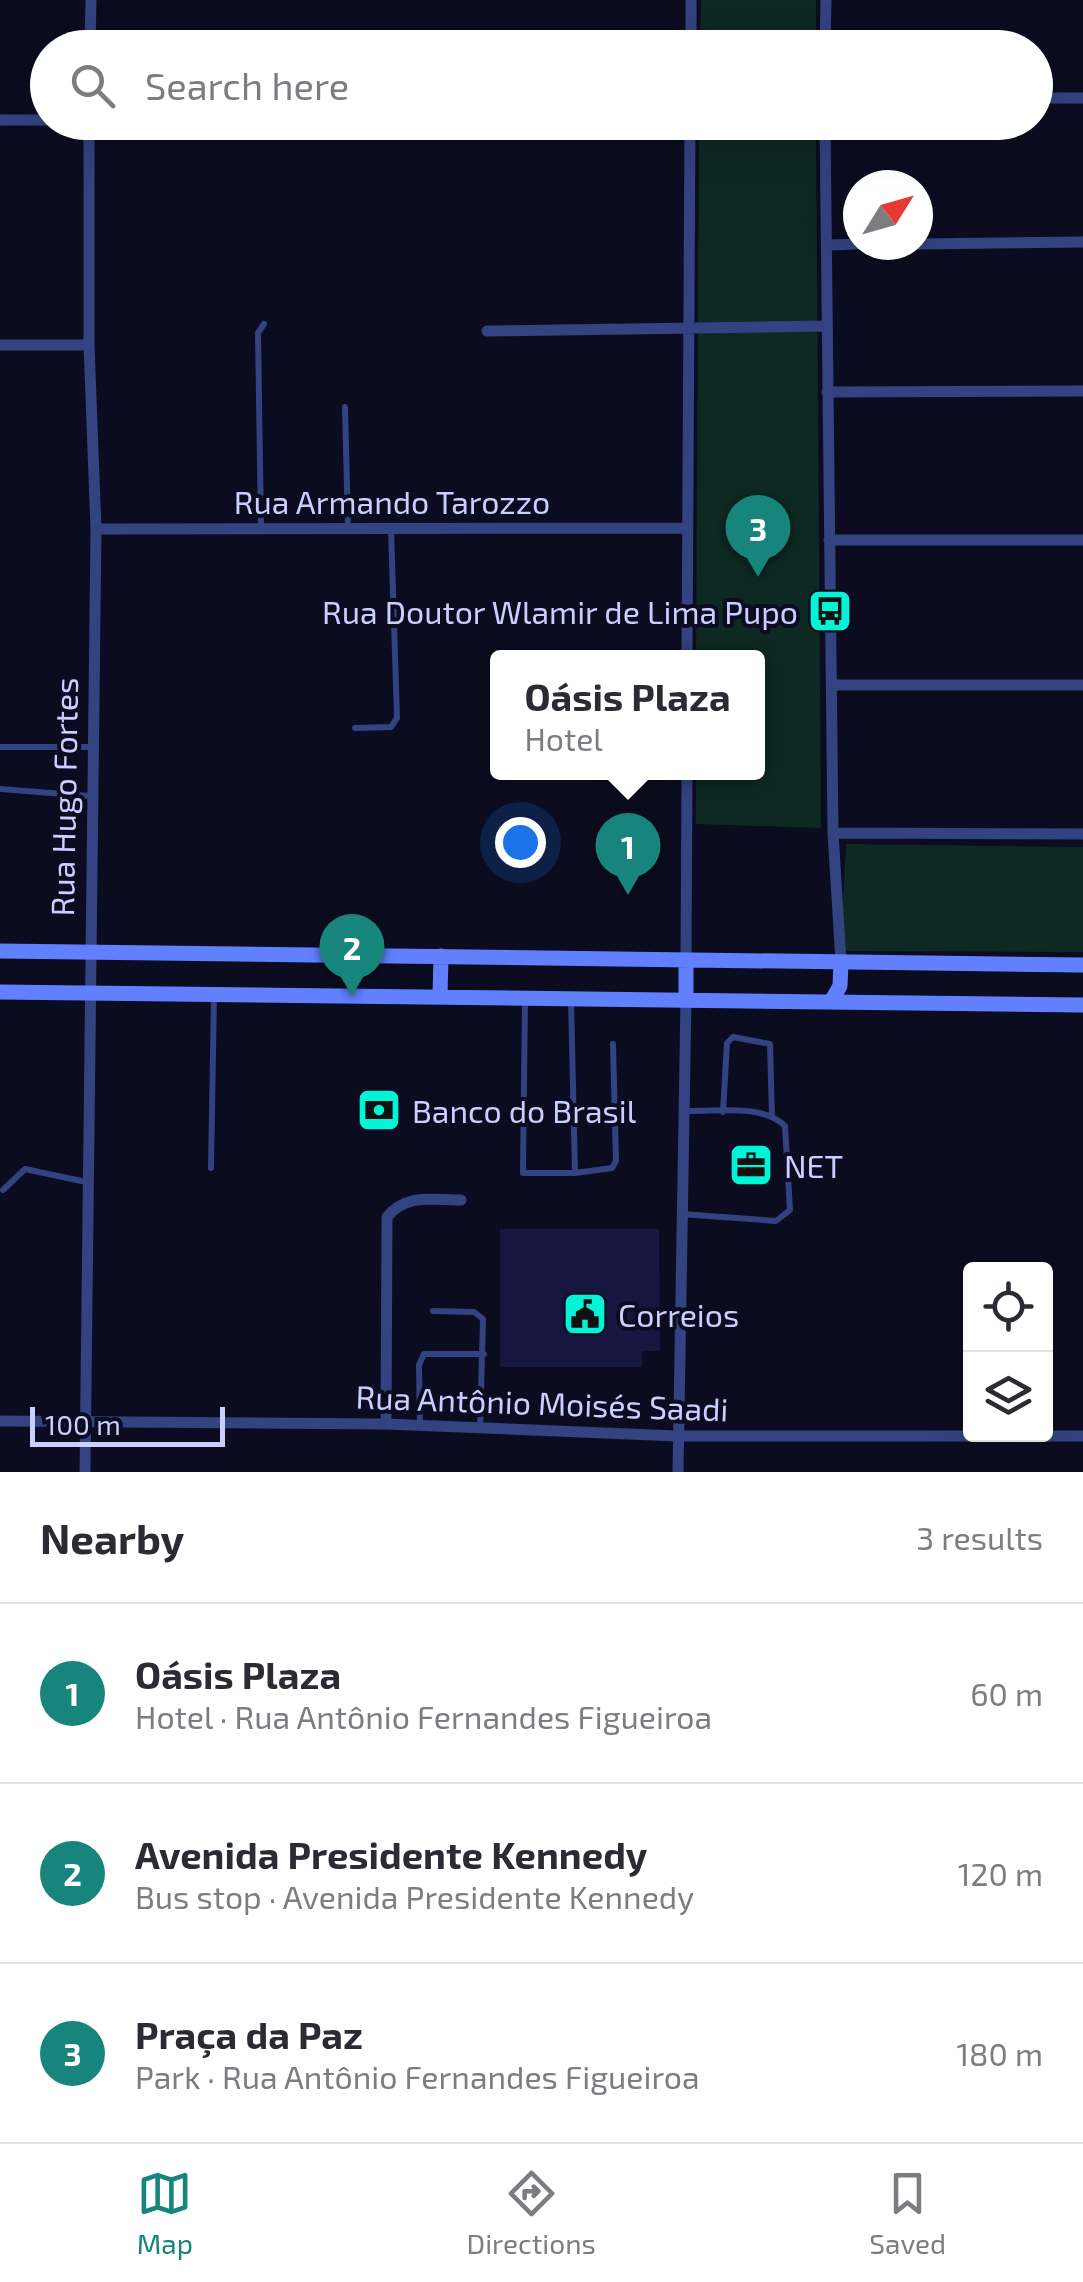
<!DOCTYPE html>
<html lang="en">
<head>
<meta charset="utf-8">
<style>
  :root { --surface:#fff; --page:#f7f7f7; --text:#2b2b33; --muted:#7c7c81; --line:#e1e1e2; --accent:#18857c }
  body { margin:0; font-family:"Exo 2",sans-serif; background:var(--page); color:var(--text) }
  .controls { position:absolute; right:30px; bottom:30px; display:grid; overflow:hidden; border-radius:10px; box-shadow:0 10px 40px #0002 }
  .controls button { width:90px; height:90px; display:grid; place-items:center; padding:0; border:0; border-bottom:2px solid var(--line); background:var(--surface); color:var(--text); font:50px sans-serif }
  .compass { position:absolute; left:843px; top:170px; width:90px; height:90px; border-radius:50%; background:var(--surface); box-shadow:0 10px 40px #0002; rotate:53deg }
  .scale { position:absolute; left:30px; bottom:25px; width:195px; box-sizing:border-box; padding-left:10px; border:5px solid #c9cfff; border-top:0; font-size:28px; line-height:35px; white-space:nowrap; color:#c9cfff; -webkit-text-stroke:8px #0b0c1f; paint-order:stroke }
  .you { position:absolute; left:520px; top:842px; width:35px; height:35px; margin:-25px; border:8px solid #fff; border-radius:50%; background:#1a73e8; box-shadow:0 0 0 15px #1a73e833 }
  .badge { display:grid; place-items:center; width:65px; height:65px; border-radius:50%; background:var(--accent); color:#fff; font-size:32px; font-weight:700 }
  .pin { position:absolute; translate:-50% -82px; filter:drop-shadow(0 2px 5px #0008) }
  .pin::after { content:''; position:absolute; top:52px; width:35px; height:30px; background:inherit; clip-path:polygon(0 0,100% 0,50% 100%) }
  .popup { position:absolute; left:490px; top:650px; width:275px; height:130px; box-sizing:border-box; display:grid; place-content:center; border-radius:10px; background:var(--surface); filter:drop-shadow(0 2px 8px #0005); font-size:32px; white-space:nowrap; color:var(--muted) }
  .popup b { font-size:38px; color:var(--text) }
  .popup::after { content:''; position:absolute; left:50%; top:100%; margin-left:-20px; border:20px solid transparent; border-top-color:var(--surface) }
  .list { margin:0; padding:0; list-style:none }
  h2 { display:flex; justify-content:space-between; align-items:center; height:130px; margin:0; padding:0 40px; font-size:42px }
  h2 small { font-size:32px; font-weight:400; color:var(--muted) }
  .list li { display:grid; grid-template-columns:65px 1fr auto; gap:30px; align-items:center; box-sizing:border-box; height:180px; padding:0 40px; border-top:2px solid var(--line) }
  .list b { display:block; font-size:38px; white-space:nowrap }
  .list p { margin:0; font-size:32px; white-space:nowrap; color:var(--muted) }
  .list em { font-size:32px; font-style:normal; color:var(--muted) }
  .icon { flex:none; width:55px; height:55px; fill:none; stroke:currentColor; stroke-width:2; stroke-linecap:round; stroke-linejoin:round }
  .map { position:relative; flex:none; width:1083px; height:1472px; overflow:hidden }
  .search { position:absolute; background:var(--surface); box-shadow:0 10px 40px #0002; left:30px; right:30px; top:30px; height:110px; display:flex; align-items:center; gap:25px; box-sizing:border-box; padding:0 35px; border-radius:55px; color:var(--muted); font-size:38px }
  .sheet { height:670px; background:var(--surface) }
  nav { display:flex; justify-content:space-around; align-items:center; box-sizing:border-box; height:140px; border-top:2px solid var(--line); background:var(--surface); font-size:28px; color:var(--muted) }
  nav a { display:grid; justify-items:center; gap:5px }
  nav .on { color:var(--accent) }
  .map>svg:first-child { display:block }
  .green { fill:#0e2922 }
  .building { fill:#161741 }
  .lines { fill:none; stroke-linecap:round; stroke-linejoin:round }
  .lane { stroke:#334281; stroke-width:6 }
  .street { stroke:#334281; stroke-width:11 }
  .secondary { stroke:#6080ff; stroke-width:15 }
  .labels { text-anchor:middle; dominant-baseline:central; stroke-width:8; stroke-linejoin:round; paint-order:stroke }
  .street-label { font-size:32px; fill:#c9cfff; stroke:#0b0c1f }
  .poi-label { font-size:32px; fill:#c9cfff; stroke:#0b0c1f; text-anchor:start }
</style>
</head>
<body>
<div class="map">
<svg width="1083" height="1472" viewBox="0 0 1083 1472">
  <rect width="100%" height="100%" fill="#0b0c1f"/>
  <path class="green" d="M701 0H816V47H700Z
    M699 123H816L821 828 696 824V773L758 772V658H696Z
    M846 844 1083 847V952L840 951Z"/>
  <path class="building" d="M500 1229H659L660 1351H642V1367H500Z"/>
  <g class="lines">
    <path class="lane" d="M345 407 348 527
      M261 527 258 333 264 324
      M355 728 391 727 397 718 391 529
      M0 747H91
      M0 789 90 796
      M525 998 523 1173H575
      M571 999 575 1173 612 1168 616 1161 613 1044
      M723 1112 727 1043 733 1037 770 1044 772 1116
      M211 1168 214 996
      M3 1190 25 1169 86 1182
      M681 1214 776 1221 790 1210 785 1126C761 1103 716 1112 685 1111
      M433 1311 474 1312 483 1319 480 1430
      M420 1425 419 1365 424 1354H484"/>
    <path class="street" d="M90 48 91 0
      M691 48V0
      M825 48 826 0
      M1036 98H1083
      M0 120H48
      M366 122 690 126
      M825 122 833 833 841 962
      M918 244 1083 242
      M827 245 858 244
      M487 331 827 326
      M0 345H89
      M827 392 1083 391
      M96 529 688 528
      M829 540H1083
      M687 658 690 122
      M832 685H1083
      M833 833 1083 834
      M686 960 687 772
      M0 1421 386 1424 677 1436H1083
      M386 1424 387 1217C406 1193 433 1200 461 1200
      M85 1472 96 529 89 345V122
      M678 1472 686 999"/>
    <path class="secondary" d="M0 951 1083 965
      M0 992 1083 1005
      M440 996 441 956
      M686 999V960
      M832 1000 840 986 841 962"/>
  </g>
  <defs>
    <symbol id="bus-square" viewBox="-11 -11 22 22"><rect x="-9" y="-9" width="18" height="18" rx="4" fill="#00f4d5" stroke="#0b0c1f"/><path d="M-5-6H5V4H4V6H2V4H-2V6H-4V4H-5ZM-3.5-4V0h7V-4ZM-3.5 1.2v1.5H-2V1.2ZM2 1.2v1.5H3.5V1.2Z" fill="#111"/></symbol>
    <symbol id="bank-square" viewBox="-11 -11 22 22"><rect x="-9" y="-9" width="18" height="18" rx="4" fill="#00f4d5" stroke="#0b0c1f"/><path d="M-6-4H6V4H-6ZM0-2.3a2.3 2.3 0 1 0 0 4.6a2.3 2.3 0 1 0 0-4.6Z" fill="#111"/></symbol>
    <symbol id="office-square" viewBox="-11 -11 22 22"><rect x="-9" y="-9" width="18" height="18" rx="4" fill="#00f4d5" stroke="#0b0c1f"/><path d="M-6-3h4V-5.5h4V-3h4V5H-6ZM-1-4.5V-3h2v-1.5ZM-6 0V1H6V0Z" fill="#111"/></symbol>
    <symbol id="civic-square" viewBox="-11 -11 22 22"><rect x="-9" y="-9" width="18" height="18" rx="4" fill="#00f4d5" stroke="#0b0c1f"/><path d="M-.6-6.5H3V-4.5H.6V-3L4-1V1h2V6H-6V1h2V-1L-.6-3ZM-1.2 2.5V6h2.4V2.5Z" fill="#111"/></symbol>
  </defs>
  <g fill-rule="evenodd">
    <use href="#bus-square" x="805" y="586" width="50" height="50"/>
    <use href="#bank-square" x="354" y="1085" width="50" height="50"/>
    <use href="#office-square" x="726" y="1140" width="50" height="50"/>
    <use href="#civic-square" x="560" y="1289" width="50" height="50"/>
  </g>
  <g class="labels">
    <g class="street-label">
      <text x="392" y="501">Rua Armando Tarozzo</text>
      <text transform="translate(63 797) rotate(-89)">Rua Hugo Fortes</text>
      <text transform="translate(542 1402) rotate(2)">Rua Antônio Moisés Saadi</text>
    </g>
    <g class="poi-label">
      <text x="798" y="611" text-anchor="end">Rua Doutor Wlamir de Lima Pupo</text>
      <text x="412" y="1110">Banco do Brasil</text>
      <text x="784" y="1165">NET</text>
      <text x="618" y="1314">Correios</text>
    </g>
  </g>
</svg>
<div class="controls">
<button><svg class="icon" aria-label="locate" viewBox="0 0 24 24"><circle cx="12" cy="12" r="6"/><path d="M12 2v4M12 18v4M2 12h4M18 12h4"/></svg></button>
<button><svg class="icon" aria-label="layers" viewBox="0 0 24 24"><path d="M12 4l9 5-9 5-9-5zM3 14l9 5 9-5"/></svg></button>
</div>
<svg class="compass" viewBox="-18 -18 36 36"><path d="M0-13l5 13h-10z" fill="#e53935"/><path d="M0 13l5-13h-10z" fill="#7c7c81"/></svg>
<div class="scale">100 m</div>
<div class="you"></div>
<div class="pin badge" style="left:628px;top:895px">1</div>
<div class="popup"><b>Oásis Plaza</b>Hotel</div>
<div class="pin badge" style="left:352px;top:996px">2</div>
<div class="pin badge" style="left:758px;top:577px">3</div>
<div class="search"><svg class="icon" aria-label="search" viewBox="0 0 24 24"><circle cx="10" cy="10" r="6"/><path d="M15 15l6 6"/></svg>Search here</div>
</div>
<section class="sheet">
<h2>Nearby<small>3 results</small></h2>
<ul class="list">
<li><span class="badge">1</span><div><b>Oásis Plaza</b><p>Hotel · Rua Antônio Fernandes Figueiroa</p></div><em>60 m</em></li>
<li><span class="badge">2</span><div><b>Avenida Presidente Kennedy</b><p>Bus stop · Avenida Presidente Kennedy</p></div><em>120 m</em></li>
<li><span class="badge">3</span><div><b>Praça da Paz</b><p>Park · Rua Antônio Fernandes Figueiroa</p></div><em>180 m</em></li>
</ul>
</section>
<nav>
<a class="on"><svg class="icon" aria-label="map" viewBox="0 0 24 24"><path d="M3 6l6-2 6 2 6-2v14l-6 2-6-2-6 2zM9 4v14M15 6v14"/></svg>Map</a>
<a><svg class="icon" aria-label="directions" viewBox="0 0 24 24"><path d="M12 3l9 9-9 9-9-9zM9 14v-3h6M13 9l2 2-2 2"/></svg>Directions</a>
<a><svg class="icon" aria-label="saved" viewBox="0 0 24 24"><path d="M7 4h10v16l-5-4-5 4z"/></svg>Saved</a>
</nav>
</body>
</html>
